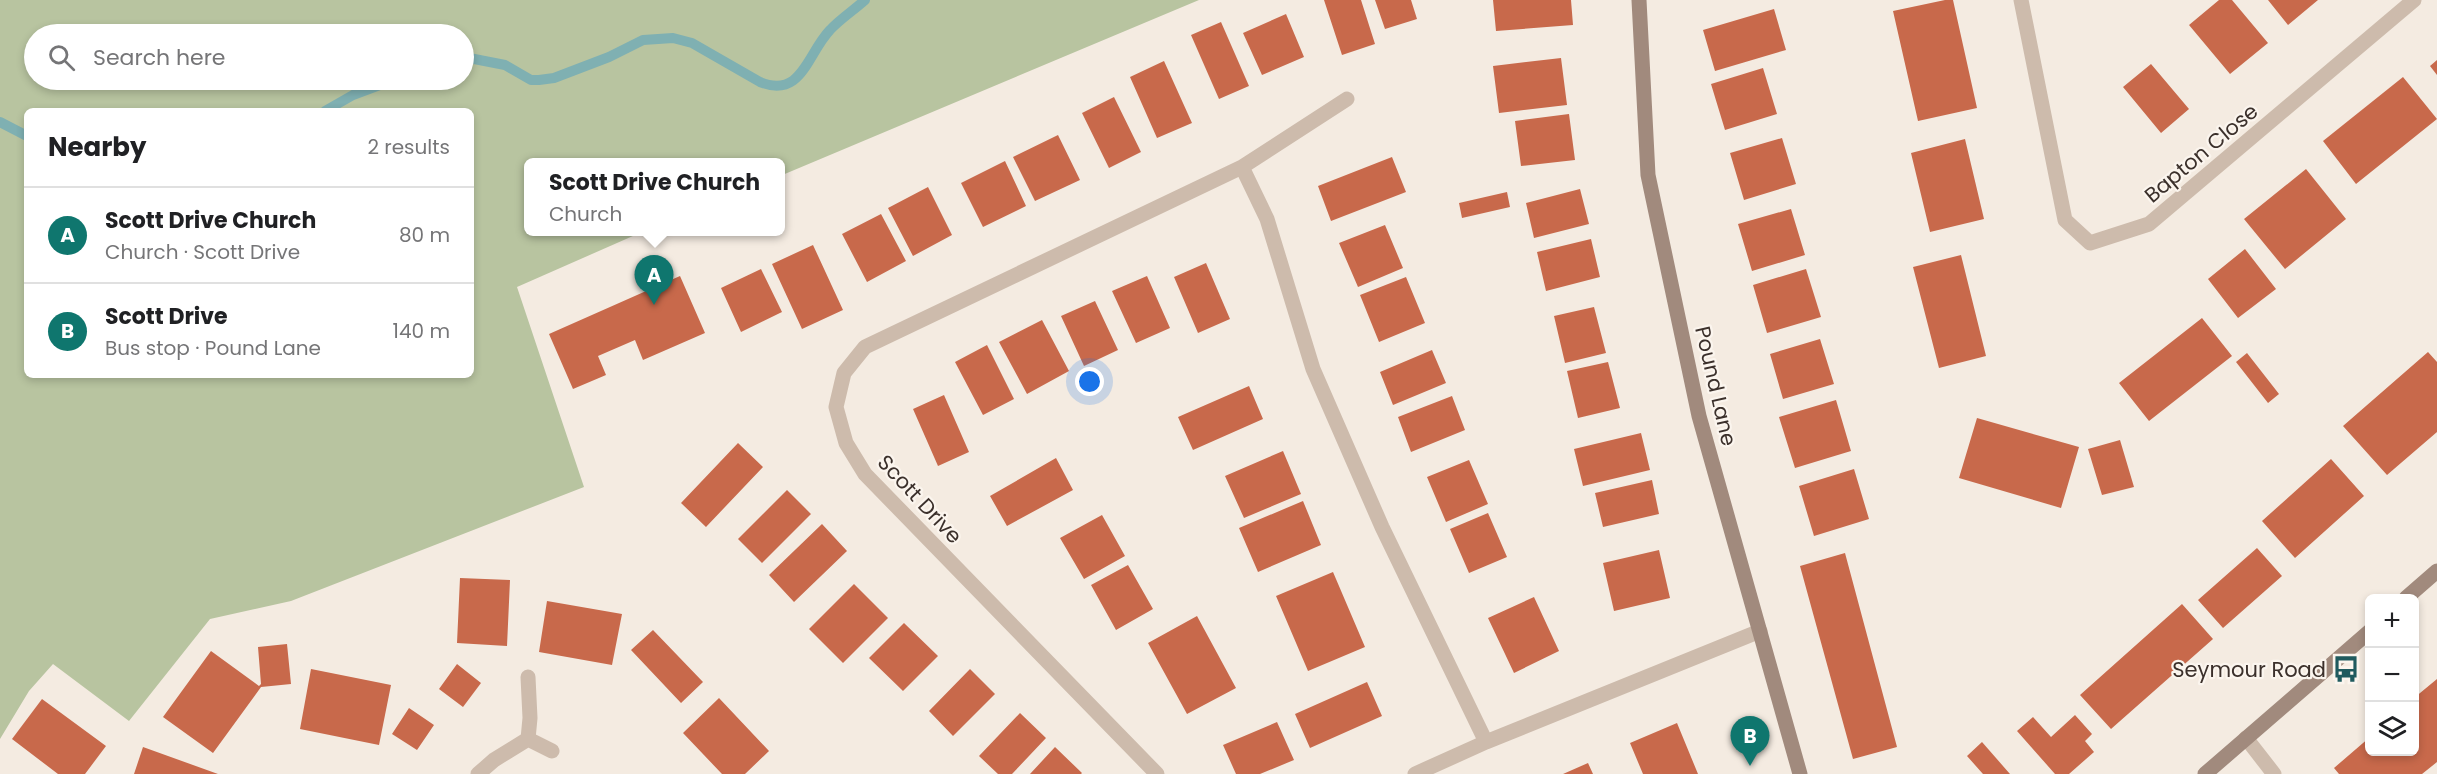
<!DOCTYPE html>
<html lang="en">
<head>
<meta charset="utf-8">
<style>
  :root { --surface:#fff; --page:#f2f2f2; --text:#202124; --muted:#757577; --line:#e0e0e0; --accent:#0f766e }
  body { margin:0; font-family:Poppins,sans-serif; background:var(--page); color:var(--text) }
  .controls { position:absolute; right:18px; bottom:18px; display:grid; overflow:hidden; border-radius:9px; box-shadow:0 3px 9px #0003 }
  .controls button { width:54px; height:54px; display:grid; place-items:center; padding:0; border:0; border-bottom:2px solid var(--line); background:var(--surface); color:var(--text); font:30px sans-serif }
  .you { position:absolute; left:1090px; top:382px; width:21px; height:21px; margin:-15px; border:4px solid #fff; border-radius:50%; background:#1a73e8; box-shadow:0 0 0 9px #1a73e833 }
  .badge { display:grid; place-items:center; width:39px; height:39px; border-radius:50%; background:var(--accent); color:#fff; font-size:20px; font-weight:700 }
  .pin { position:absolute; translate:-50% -50px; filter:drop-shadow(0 2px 3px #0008) }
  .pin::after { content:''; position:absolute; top:32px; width:21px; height:18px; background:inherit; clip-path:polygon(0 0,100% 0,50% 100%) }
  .popup { position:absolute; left:524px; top:158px; width:261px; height:78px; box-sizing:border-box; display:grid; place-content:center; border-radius:9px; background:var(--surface); filter:drop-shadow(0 2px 4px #0005); font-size:20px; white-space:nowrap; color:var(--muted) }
  .popup b { font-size:22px; color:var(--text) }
  .popup::after { content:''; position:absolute; left:50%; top:100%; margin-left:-12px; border:12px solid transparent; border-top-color:var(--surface) }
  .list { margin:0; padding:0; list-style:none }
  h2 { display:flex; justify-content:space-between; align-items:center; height:78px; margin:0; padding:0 24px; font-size:26px }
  h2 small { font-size:20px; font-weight:400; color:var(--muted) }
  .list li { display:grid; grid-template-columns:39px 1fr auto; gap:18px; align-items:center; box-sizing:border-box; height:96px; padding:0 24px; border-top:2px solid var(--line) }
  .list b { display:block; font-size:22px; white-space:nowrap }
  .list p { margin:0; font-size:20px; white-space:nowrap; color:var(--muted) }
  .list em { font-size:20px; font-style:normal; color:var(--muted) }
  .icon { flex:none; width:33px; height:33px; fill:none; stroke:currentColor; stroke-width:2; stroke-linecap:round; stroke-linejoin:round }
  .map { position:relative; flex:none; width:2437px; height:774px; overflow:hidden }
  .search { position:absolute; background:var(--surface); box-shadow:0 3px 9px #0003; left:24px; top:24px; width:450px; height:66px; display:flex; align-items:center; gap:15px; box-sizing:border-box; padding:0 21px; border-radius:33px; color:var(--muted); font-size:22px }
  .panel { position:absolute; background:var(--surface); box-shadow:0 3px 9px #0003; left:24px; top:108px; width:450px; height:270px; border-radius:9px }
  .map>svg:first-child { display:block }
  .green { fill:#b8c4a0; fill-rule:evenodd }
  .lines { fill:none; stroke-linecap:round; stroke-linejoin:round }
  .stream { stroke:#7fb0b2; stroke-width:10 }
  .building { fill:#c8694b }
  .street { stroke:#cdbbac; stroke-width:15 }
  .secondary { stroke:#a18a7d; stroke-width:15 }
  .labels { text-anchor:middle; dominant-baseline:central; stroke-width:4.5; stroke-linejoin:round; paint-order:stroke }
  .street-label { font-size:21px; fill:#3b302b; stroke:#fbf5ee }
  .poi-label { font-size:21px; fill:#3b302b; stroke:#fbf5ee; text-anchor:end }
</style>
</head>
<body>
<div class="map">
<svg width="2437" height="774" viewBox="0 0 2437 774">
  <rect width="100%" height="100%" fill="#f4ebe1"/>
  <path class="green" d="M0 0H1199L780 176V162H528V232H642L517 287 584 487 291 601 210 619 129 721 53 664 29 691 0 739ZM34 34H464V80H34ZM27 111H471V375H27Z"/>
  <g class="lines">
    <path class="stream" d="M464 57 505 65 531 80H539L554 78 609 57 643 40 673 38 692 43 760 82C802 99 807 54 830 30 840 19 854 10 865 0
      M325 111 353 95 393 80
      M0 122 27 136"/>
  </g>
  <path class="building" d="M1324 0H1361L1375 44 1342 55Z
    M1375 0H1411L1417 19 1385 29Z
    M1493 0H1571L1573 25 1496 31Z
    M1945 0H1953L1977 108 1918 121 1893 11Z
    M2219 0H2232L2268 43 2230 74 2189 25Z
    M2268 0H2318L2288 25Z
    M1774 9 1786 50 1715 71 1703 30Z
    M1286 14 1304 57 1262 75 1243 33Z
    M1221 22 1249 86 1219 99 1191 35Z
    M1561 58 1567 105 1499 113 1493 66Z
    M2437 60V75L2430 66Z
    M1164 61 1192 123 1157 138 1130 77Z
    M2151 64 2189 109 2161 133 2123 87Z
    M1763 68 1777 114 1725 130 1711 84Z
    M2403 77 2437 119 2356 184 2323 141Z
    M1114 97 1141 152 1109 168 1082 113Z
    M1569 114 1575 160 1521 166 1515 121Z
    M1058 135 1080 180 1035 201 1013 157Z
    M1782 138 1796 184 1744 200 1730 153Z
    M1965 139 1984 219 1930 232 1911 153Z
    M1392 157 1406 192 1331 221 1318 186Z
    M1005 161 1026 206 983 227 961 183Z
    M2306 169 2346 219 2285 269 2244 219Z
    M928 187 952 235 913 256 888 208Z
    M1580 189 1589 224 1534 238 1526 203Z
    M1507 192 1510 207 1462 218 1459 203Z
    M1791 209 1805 255 1752 271 1738 224Z
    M881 214 906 261 867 282 842 234Z
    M1385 225 1403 268 1358 287 1339 243Z
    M1591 239 1600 277 1546 291 1537 252Z
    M813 245 843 310 802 329 772 264Z
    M2245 249 2276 289 2238 318 2208 279Z
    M1961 255 1986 356 1939 368 1913 267Z
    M1206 263 1230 319 1198 333 1174 277Z
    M761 269 782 312 741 332 721 288Z
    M1806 269 1821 317 1767 333 1753 285Z
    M680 276 705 333 643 360 635 340 598 356 606 375 573 389 549 334Z
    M1147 276 1170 328 1136 343 1112 291Z
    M1406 277 1425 323 1379 342 1360 295Z
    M1095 301 1118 350 1084 366 1061 316Z
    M1594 307 1606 353 1565 363 1554 316Z
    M2202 318 2232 356 2149 421 2119 383Z
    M1042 320 1069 371 1027 394 999 342Z
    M1820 339 1834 384 1783 399 1770 354Z
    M987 345 1014 399 983 415 955 362Z
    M1432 350 1446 383 1393 405 1380 372Z
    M2428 352 2437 362V432L2387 475 2343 426Z
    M2247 353 2279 394 2268 403 2236 362Z
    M1608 362 1620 408 1578 418 1567 371Z
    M1249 386 1263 419 1193 450 1178 417Z
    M944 395 969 452 938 466 913 409Z
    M1452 396 1465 430 1411 452 1398 417Z
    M1836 400 1851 451 1795 468 1779 417Z
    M1977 418 2079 447 2061 508 1959 478Z
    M1641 433 1650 470 1583 486 1574 449Z
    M2120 440 2134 487 2102 495 2088 449Z
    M738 443 763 467 706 527 681 503Z
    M1283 451 1301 494 1244 518 1225 476Z
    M1056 458 1073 490 1007 526 990 496Z
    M2331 459 2364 496 2295 558 2262 521Z
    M1469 460 1488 504 1446 522 1427 477Z
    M1854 469 1869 519 1814 536 1799 486Z
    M1652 480 1659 514 1603 527 1595 493Z
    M787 490 811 514 762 563 738 539Z
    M1303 501 1321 545 1258 572 1239 528Z
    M1488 513 1507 557 1469 573 1450 529Z
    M1102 515 1125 556 1084 579 1060 538Z
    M822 524 847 551 794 602 769 575Z
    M2257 548 2282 576 2223 628 2198 600Z
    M1659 550 1670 598 1614 611 1603 563Z
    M1845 553 1897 747 1853 759 1800 566Z
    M1128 565 1153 609 1116 630 1091 585Z
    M1333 572 1365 647 1308 671 1276 596Z
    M460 578 510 580 507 646 457 643Z
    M854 584 888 618 843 663 809 629Z
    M1534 597 1559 651 1514 673 1488 618Z
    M547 601 622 614 612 665 539 652Z
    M2182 604 2213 639 2111 729 2080 695Z
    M1197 616 1236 688 1187 714 1148 643Z
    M904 623 938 656 903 691 869 658Z
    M653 630 703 682 681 703 631 650Z
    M287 644 291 684 261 687 213 753 163 717 211 651 259 686 261 684 258 647Z
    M457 664 481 683 463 707 439 689Z
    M311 669 391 685 379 745 300 729Z
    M970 669 995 694 953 736 929 711Z
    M2437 679V762L2422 774H2339L2334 768 2370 737V752H2414V698Z
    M1367 682 1382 716 1310 748 1295 714Z
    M719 698 769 751 745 774H722L683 733Z
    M42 699 106 746 85 774H58L12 739Z
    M409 708 434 725 417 750 392 734Z
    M1020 713 1046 738 1012 774H998L979 756Z
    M2075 715 2092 734 2085 741 2094 752 2069 774H2055L2017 731 2033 717 2051 737Z
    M1277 722 1294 760 1260 774H1236L1223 745Z
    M1677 723 1698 774H1643L1630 743Z
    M1982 742 2010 774H1983L1967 756Z
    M143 747 218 774H134Z
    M1055 747 1082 773 1081 774H1030Z
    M1588 763 1593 774H1563Z"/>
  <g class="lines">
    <path class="street" d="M2021 0 2065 220 2090 243 2149 224 2414 0
      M1242 167 1347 99
      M528 677 530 718 528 739 552 751
      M2246 738 2274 774
      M478 774 494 760 528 739
      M1157 774 865 474 846 443 836 407 844 373 865 347 1242 167 1267 219 1313 369 1382 527 1486 742
      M1415 774 1486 742 1760 631"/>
    <path class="secondary" d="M1639 0 1648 175 1699 416 1800 774
      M2406 598 2437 571
      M2205 774 2370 631"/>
  </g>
  <defs>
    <symbol id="bus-bare" viewBox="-9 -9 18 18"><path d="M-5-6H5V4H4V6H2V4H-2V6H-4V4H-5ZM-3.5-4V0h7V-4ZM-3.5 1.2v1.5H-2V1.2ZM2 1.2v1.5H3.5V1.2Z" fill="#1f5a5e" stroke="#fbf5ee" stroke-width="2.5" paint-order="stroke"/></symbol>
  </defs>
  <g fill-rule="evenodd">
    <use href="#bus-bare" x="2327" y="650" width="38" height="38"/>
  </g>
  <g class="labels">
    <g class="street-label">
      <text transform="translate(2201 153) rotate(-40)">Bapton Close</text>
      <text transform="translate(1716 386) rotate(77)">Pound Lane</text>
      <text transform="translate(920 499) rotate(47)">Scott Drive</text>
    </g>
    <g class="poi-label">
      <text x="2326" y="669">Seymour Road</text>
    </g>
  </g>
</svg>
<div class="controls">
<button>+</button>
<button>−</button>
<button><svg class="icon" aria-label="layers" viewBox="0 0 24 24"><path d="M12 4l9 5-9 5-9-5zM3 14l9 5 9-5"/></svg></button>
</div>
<div class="you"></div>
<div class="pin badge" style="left:654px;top:305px">A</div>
<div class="popup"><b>Scott Drive Church</b>Church</div>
<div class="pin badge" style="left:1750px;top:766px">B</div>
<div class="search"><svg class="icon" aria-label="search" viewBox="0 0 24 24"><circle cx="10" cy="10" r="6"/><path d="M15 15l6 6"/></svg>Search here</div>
<section class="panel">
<h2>Nearby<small>2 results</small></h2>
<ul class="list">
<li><span class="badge">A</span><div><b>Scott Drive Church</b><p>Church · Scott Drive</p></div><em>80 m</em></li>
<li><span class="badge">B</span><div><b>Scott Drive</b><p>Bus stop · Pound Lane</p></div><em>140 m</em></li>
</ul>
</section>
</div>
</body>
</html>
